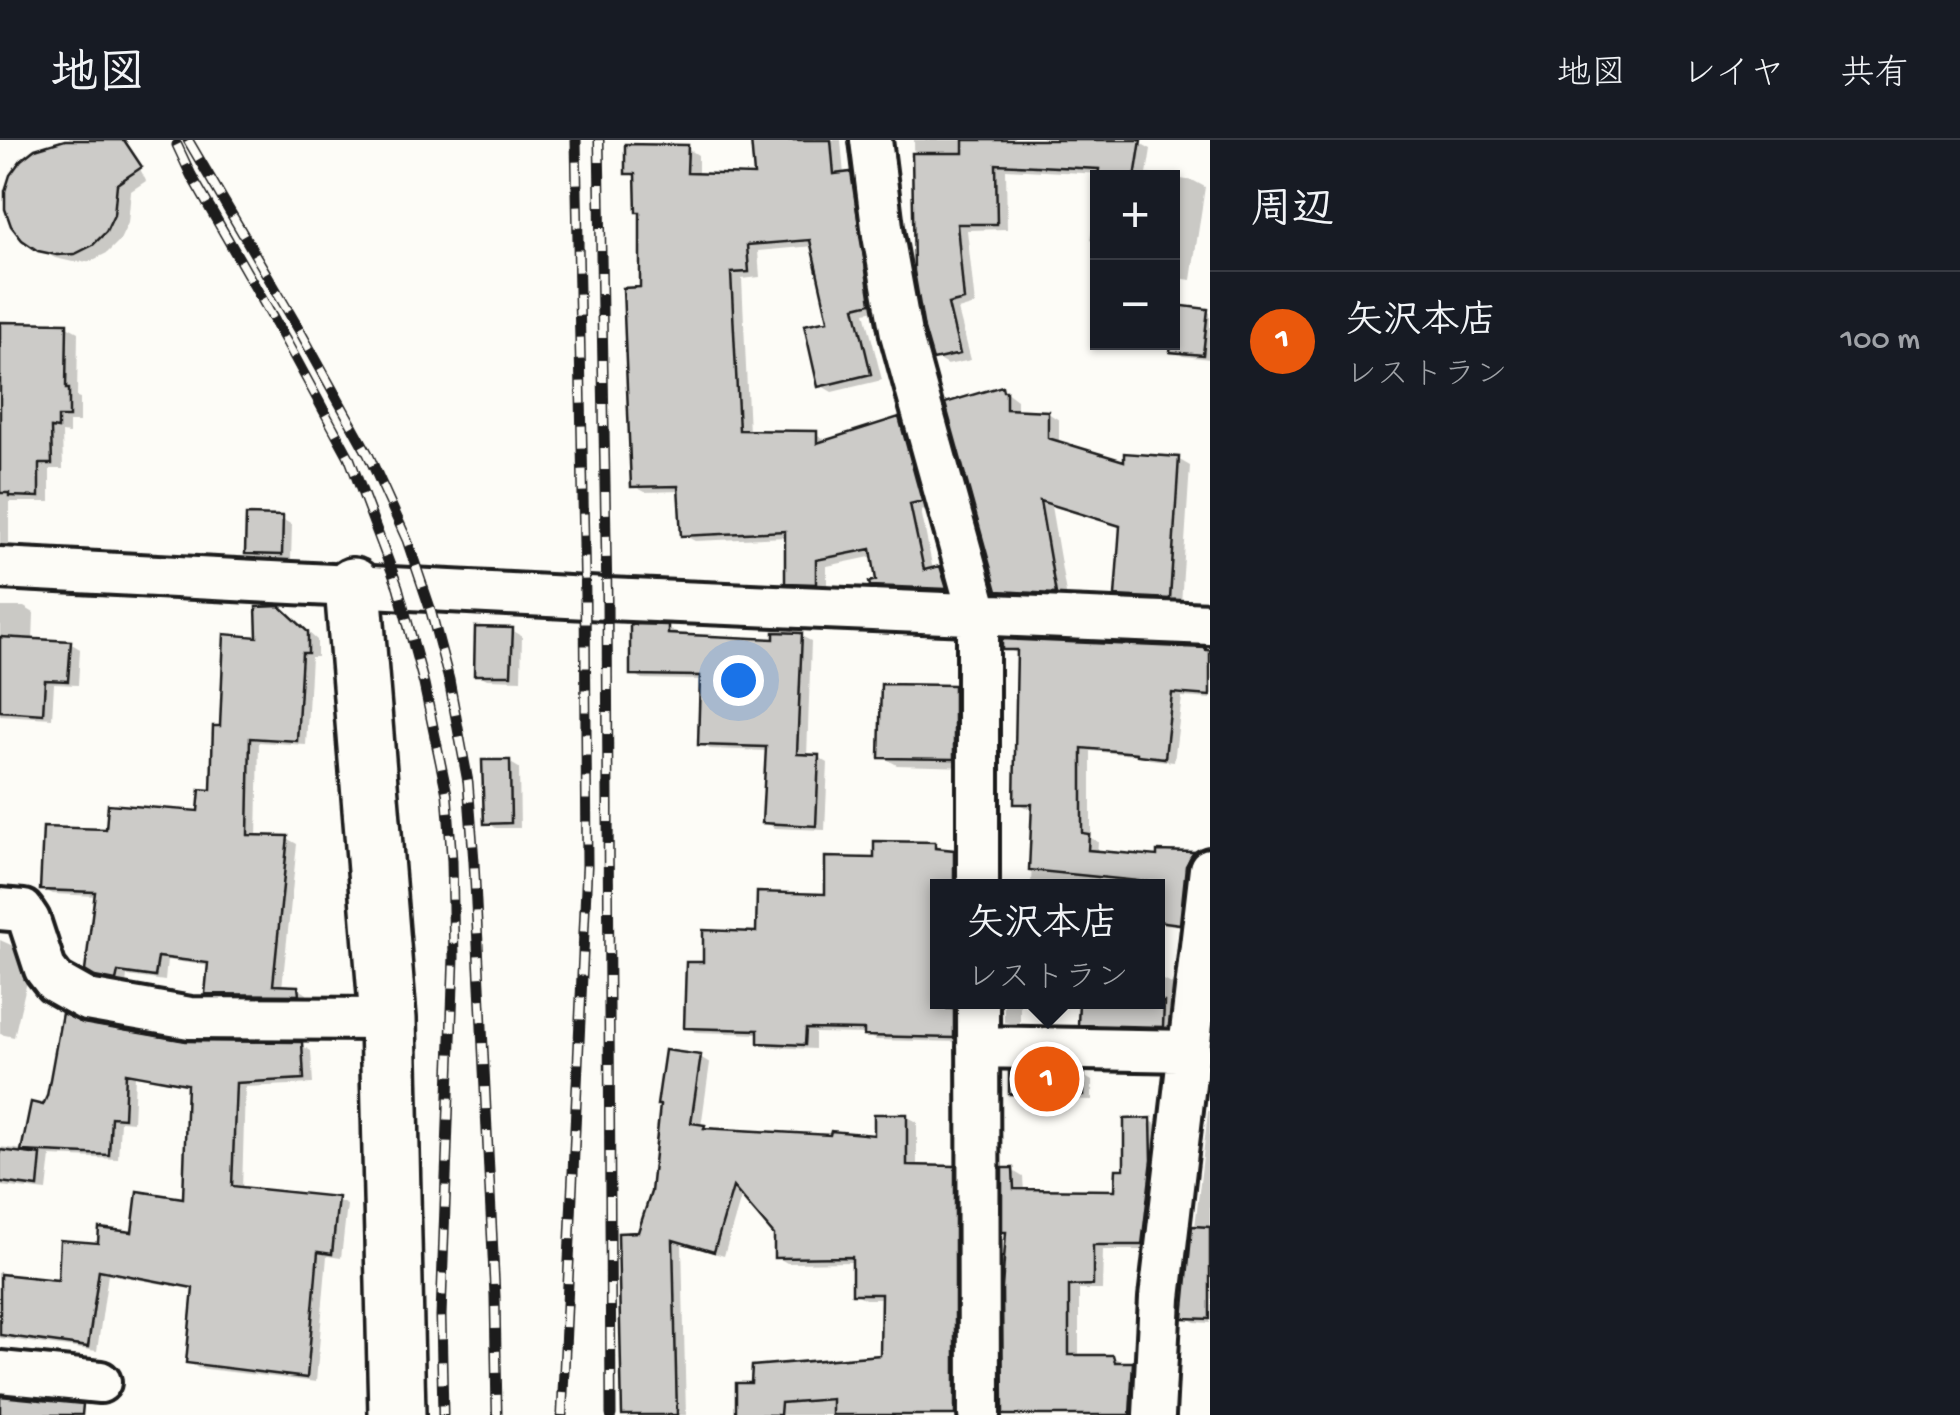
<!DOCTYPE html>
<html lang="ja">
<head>
<meta charset="utf-8">
<style>
  :root { --surface:#171b24; --page:#20242c; --text:#f1f3f6; --muted:#9ea1a6; --line:#363941; --accent:#ea580c }
  body { margin:0; font-family:"Gochi Hand","Klee One",sans-serif; background:var(--page); color:var(--text) }
  .controls { position:absolute; right:30px; top:30px; display:grid; overflow:hidden; border-radius:0px; box-shadow:0 2px 8px #0004 }
  .controls button { width:90px; height:90px; display:grid; place-items:center; padding:0; border:0; border-bottom:2px solid var(--line); background:var(--surface); color:var(--text); font:50px sans-serif }
  .you { position:absolute; left:738px; top:540px; width:35px; height:35px; margin:-25px; border:8px solid #fff; border-radius:50%; background:#1a73e8; box-shadow:0 0 0 15px #1a73e833 }
  .badge { display:grid; place-items:center; width:65px; height:65px; border-radius:50%; background:var(--accent); color:#fff; font-size:32px; font-weight:700 }
  .pin { position:absolute; translate:-50% -50%; border:5px solid #fff; box-shadow:0 2px 10px #0006 }
  .popup { position:absolute; left:930px; top:739px; width:235px; height:130px; box-sizing:border-box; display:grid; place-content:center; border-radius:0px; background:var(--surface); filter:drop-shadow(0 2px 8px #0005); font-size:32px; white-space:nowrap; color:var(--muted) }
  .popup b { font-size:38px; color:var(--text) }
  .popup::after { content:''; position:absolute; left:50%; top:100%; margin-left:-20px; border:20px solid transparent; border-top-color:var(--surface) }
  .list { margin:0; padding:0; list-style:none }
  h2 { display:flex; justify-content:space-between; align-items:center; height:130px; margin:0; padding:0 40px; font-size:42px }
  h2 small { font-size:32px; font-weight:400; color:var(--muted) }
  .list li { display:grid; grid-template-columns:65px 1fr auto; gap:30px; align-items:center; box-sizing:border-box; height:140px; padding:0 40px; border-top:2px solid var(--line) }
  .list b { display:block; font-size:38px; white-space:nowrap }
  .list p { margin:0; font-size:32px; white-space:nowrap; color:var(--muted) }
  .list em { font-size:32px; font-style:normal; color:var(--muted) }
  .map { position:relative; flex:none; width:1210px; height:1275px; overflow:hidden }
  header { display:flex; align-items:center; gap:60px; box-sizing:border-box; height:140px; padding:0 50px; background:var(--surface); border-bottom:2px solid var(--line) }
  header strong { font-size:48px }
  nav { display:flex; gap:55px; margin-inline-start:auto; font-size:35px }
  main { display:flex }
  aside { flex:1; background:var(--surface) }
  .map>svg:first-child { display:block }
  .shadow { fill:#0003 }
  .building { fill:#cccbc8; stroke:#1c1c1c; stroke-width:2.5 }
  .lines { fill:none; stroke-linecap:round; stroke-linejoin:round }
  .street-casing { stroke:#1c1c1c; stroke-width:48 }
  .secondary-casing { stroke:#1c1c1c; stroke-width:62 }
  .street { stroke:#fdfcf7; stroke-width:40 }
  .secondary { stroke:#fdfcf7; stroke-width:55 }
  .rail-casing { stroke:#1c1c1c; stroke-width:11 }
  .rail { stroke:#fdfcf7; stroke-width:8; stroke-dasharray:22; stroke-linecap:butt }
</style>
</head>
<body>
<header>
<strong>地図</strong>
<nav><a>地図</a><a>レイヤ</a><a>共有</a></nav>
</header>
<main>
<div class="map">
<svg width="1210" height="1275" viewBox="0 0 1210 1275">
  <rect width="100%" height="100%" fill="#fdfcf7"/>
  <filter id="ink" filterUnits="userSpaceOnUse"><feTurbulence type="fractalNoise" baseFrequency=".01" numOctaves="2"/><feDisplacementMap in="SourceGraphic" scale="20" xChannelSelector="R" yChannelSelector="G"/><feConvolveMatrix kernelMatrix="1 2 1 2 8 2 1 2 1" color-interpolation-filters="sRGB"/></filter>
  <g filter="url(#ink)">
    <path class="shadow" d="M74 0H126L146 41 131 51 128 83 120 100 107 113 91 121 73 122 55 118 39 109Z
      M754 0H841L844 36 851 35 862 42 881 169 865 172 882 240 832 252 820 245 831 182 814 106 758 111 760 137 742 139 749 293 816 294 830 302 899 280 911 287 933 367 921 370 933 430 940 428 952 435 955 447 887 444V449L956 452 957 454 884 451 872 445 879 442 875 416 827 426V449L799 448 787 441V397L695 401 683 395 681 351 645 352 634 346 643 149V73L637 38 627 32 687 8 698 15V36L757 37Z
      M914 0H1122L1140 3 1151 9 1147 34 1194 41 1205 47 1191 140 1172 137V38H1100L1101 34 1006 29 1007 89 967 90 975 165 958 170 971 220 947 225 935 218 916 130Z
      M1098 55V104L1090 100Z
      M1207 171 1210 173V219L1183 216 1173 210Z
      M0 184 67 186 78 192 77 257 80 258V282H69V294L62 293 63 329H50V362H9V409H0Z
      M1001 248 1017 260V272L1048 273 1059 280V304L1126 324 1178 319 1190 326 1181 464 1129 462 1118 455 1122 387 1051 366 1067 459 1011 457 999 450Z
      M282 379 292 385 291 420 258 418 248 412Z
      M0 467H24L34 473 33 501 70 503 80 509 78 545 54 544 52 578 0 575Z
      M279 469 289 475 317 500V517H311L306 605 259 602 257 698 288 699 297 704 282 848H298L307 854 308 859 218 858 208 853 210 826 167 820 165 841 127 836 126 845 107 841 87 830 97 756 53 754 43 749 109 692 201 674 214 652 222 589 260 499Z
      M668 488 678 494V497L776 501 801 496 811 501 807 617H818L828 623 825 690 775 688 765 682 768 611 710 609 700 603 702 540 642 539 632 533Z
      M512 490 522 496 521 540 487 539 476 533Z
      M1004 502 1210 510V559L1182 557 1174 622 1149 619 1144 616 1091 611V698L1098 702 1097 714 1159 719 1160 714 1193 715 1202 720 1189 787 1157 783V746H1139L1140 744 1091 739V746H1003L1004 742 1031 744 1034 668H1027L1017 663 1019 514 1004 508Z
      M954 548 969 557V627L897 625 881 616Z
      M509 622 519 628 520 688H496L486 682Z
      M934 704 963 718V746H937V862H961L963 902 876 900 866 894 815 893V909L770 907 760 902 761 894 696 892 687 886 705 825 828 756 877 721Z
      M0 800 22 810 29 833 14 897 0 894Z
      M1157 840H1164L1175 846 1172 891 1132 890 1122 885 1125 862H1157Z
      M1004 862 1020 864V885L1004 882Z
      M82 886 186 904 301 905 311 911 313 944 245 947 242 1050 337 1060 347 1065 341 1118 327 1116 316 1242 198 1228 188 1222 195 1150 108 1134 97 1211 0 1198V1136L60 1142 100 1105 134 1094 185 1061 189 946 135 936 133 982 120 981 118 1019 51 1016 47 1051 0 1046V1007L24 1010Z
      M700 917 710 923 701 987 711 991 877 998 906 976 917 982V1028L954 1029 964 1035 965 1275H739L882 1218 883 1159H865L855 1153 854 1122 787 1123 777 1117V1094L742 1054 724 1116 682 1104 686 1275H624L639 1095Z
      M1082 935 1092 941V960L1022 958 1012 952Z
      M1208 971H1210V1183L1195 1182 1185 1177Z
      M1151 981 1161 987 1152 1110H1103L1102 1150H1079V1218L1112 1217 1142 1230 1140 1275H1005L1013 1031 1023 1037 1024 1052H1117Z"/>
    <path class="building" d="M65 0H124L142 27 117 44 114 75 106 92 93 105 75 114 57 115 38 111 22 100 11 86 5 69V51L10 35 21 20 35 9Z
      M751 0H831L834 34 851 32 871 163 855 167 871 234 818 247 804 185 828 180 810 100 747 105 749 132 731 133 739 290 817 291V303L899 277 922 361 910 364 924 430 940 426 947 449 870 446 869 442 876 440 871 409 816 420V444L785 443V391L681 396 678 346 631 347 623 148 640 147V72H636L635 34H625V4L688 5 687 33 754 35Z
      M963 0H1141L1135 38H1098L1099 29 996 24 997 84H957L964 160 948 164 960 214 933 220 924 189 914 131 912 13H963Z
      M1175 165 1208 169 1203 215 1170 212Z
      M0 182 67 183 66 249H69V277H58V289L51 288 52 324H39V357L9 356V353H0Z
      M1002 246 1003 251H1006V269L1048 271V298L1124 321V313L1179 317 1170 459 1115 456 1120 386 1040 361 1056 454 997 451 945 263Z
      M246 375 283 376 282 415 245 414Z
      M280 466 308 492V513H302L297 601 250 598 248 695 288 696 273 845 298 846 299 855 205 854 208 823 158 817 155 837 118 832 116 841 95 837 85 831 95 752 40 750 43 687 106 689 108 664 198 671 200 649 211 650 213 586H220L224 494 257 497 256 467Z
      M630 484 668 485V494L774 499V492L802 493 797 614 819 615 816 686 762 683 766 607 698 605 700 536 630 535Z
      M475 487 513 488 511 535H474Z
      M0 497 71 501 68 541 45 540 43 574 0 571Z
      M1002 499 1206 508V510H1210V556L1172 553 1165 618 1137 615V613L1082 608V693L1089 694 1088 710 1157 716V711L1194 712 1186 726 1180 784 1157 781V743L1029 730 1032 664H1014L1017 510H1002Z
      M881 544 954 545V619L879 618Z
      M482 620H510L511 683 484 684Z
      M874 701 935 702V708L954 710V746H937V868L954 869V898L864 896V890L806 889 805 905 758 903V890L684 888 686 822H703V790L756 792 757 752 825 754V717L874 718Z
      M1079 862H1164L1163 887 1078 885Z
      M62 873 83 883 186 901 302 902 304 939 236 943 232 1046 338 1057 332 1114 318 1112 307 1238 186 1223 193 1148 99 1130 88 1207 0 1195V1134L58 1140 60 1100 98 1103 99 1088 132 1092 137 1051 183 1058 187 944 126 933 124 978 111 977 109 1015 21 1011 31 962 43 965 47 956Z
      M665 910 701 915 691 983 705 985 704 988 830 995 831 991 874 995V974H907V1025L955 1026V1275H832V1259L781 1263 780 1275H736V1243H751L752 1226 880 1215 881 1154H852V1117L774 1118V1095L733 1047 714 1112 673 1100 677 1275H622L618 1093 638 1092 651 1052 660 965H657Z
      M1009 931 1084 933V955L1009 954Z
      M1151 978 1152 1020 1142 1105H1093V1145L1069 1146V1215H1113L1115 1222H1133L1130 1275H1003L1002 1148 1006 1092H1002V1028H1013L1014 1049 1115 1050 1116 1029H1124V979Z
      M0 1010 41 1015 38 1047 0 1042Z
      M1192 1086 1210 1087V1179L1183 1178Z
      M0 1256 83 1264 82 1275H0Z"/>
    <g class="lines">
      <defs>
        <path id="street" d="M871 0 883 95 901 194 978 473V746
          M0 428 607 459 1210 484
          M0 769 23 771 29 780 45 829 55 842 87 860 190 878 388 879
          M978 862 979 1275
          M978 907 1190 911
          M0 1232 100 1242
          M1154 1275 1160 1158 1210 729"/>
        <path id="secondary" d="M353 446 388 879 397 1275"/>
      </defs>
      <use href="#street" class="street-casing"/>
      <use href="#secondary" class="secondary-casing"/>
      <use href="#street" class="street"/>
      <use href="#secondary" class="secondary"/>
      <defs>
        <path id="rail" d="M188 0 301 193 368 314 407 400 430 468 449 540 468 642 474 722 495 1156 497 1275
          M599 0 607 459 611 1275
          M177 5 191 35 286 201 349 317 398 447 424 544 447 654 452 721 454 817 441 1176 443 1275
          M562 1275 587 726 585 457 576 0"/>
      </defs>
      <use href="#rail" class="rail-casing"/>
      <use href="#rail" class="rail"/>
    </g>
  </g>
</svg>
<div class="controls">
<button>+</button>
<button>−</button>
</div>
<div class="you"></div>
<div class="pin badge" style="left:1047px;top:939px">1</div>
<div class="popup"><b>矢沢本店</b>レストラン</div>
</div>
<aside>
<h2>周辺<small></small></h2>
<ul class="list">
<li><span class="badge">1</span><div><b>矢沢本店</b><p>レストラン</p></div><em>100 m</em></li>
</ul>
</aside>
</main>
</body>
</html>
